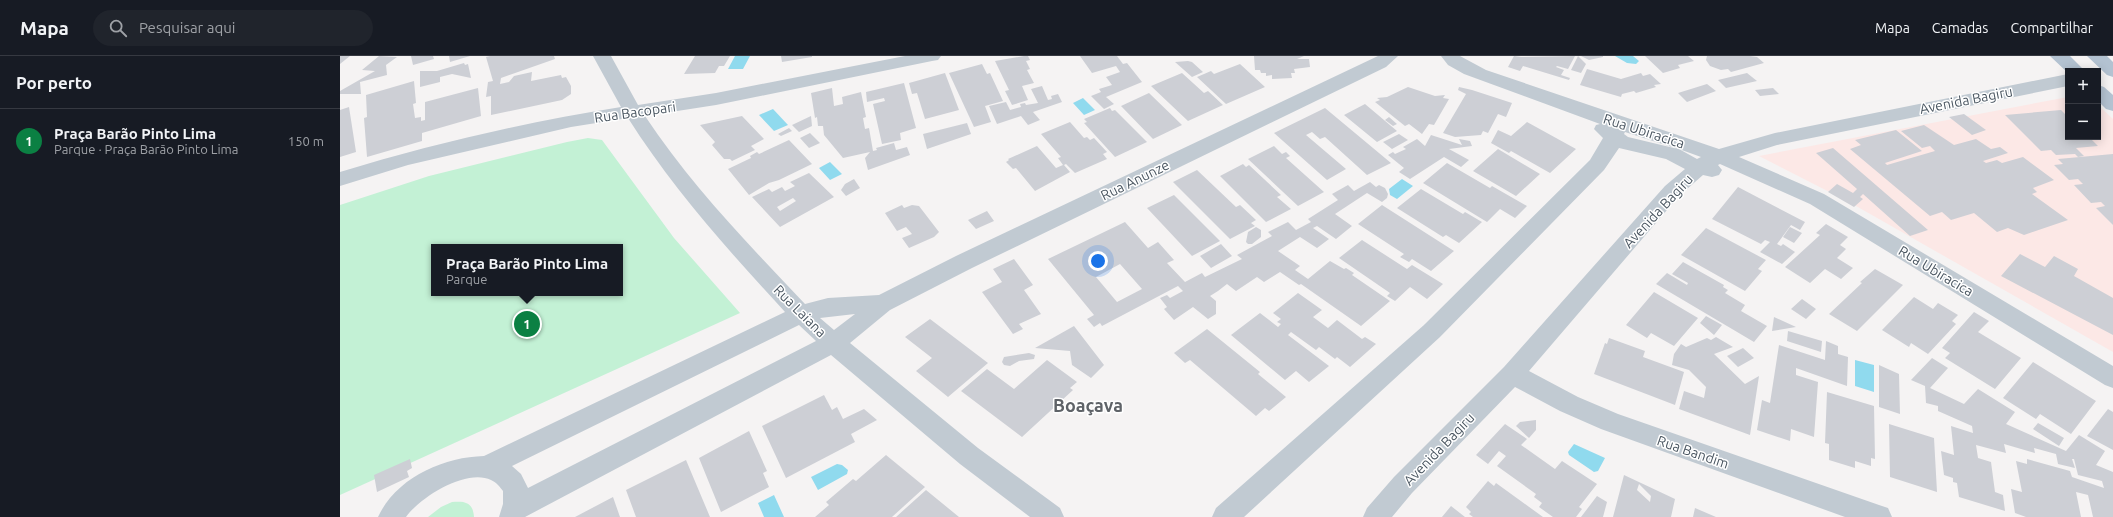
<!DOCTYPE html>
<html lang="pt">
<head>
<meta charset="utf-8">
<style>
  :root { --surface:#171b24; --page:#20242c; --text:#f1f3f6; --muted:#9ea1a6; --line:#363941; --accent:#0b8043 }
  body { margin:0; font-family:Ubuntu,sans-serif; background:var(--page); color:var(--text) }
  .controls { position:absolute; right:12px; top:12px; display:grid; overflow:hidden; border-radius:0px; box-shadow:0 2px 10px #0003 }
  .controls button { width:36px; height:36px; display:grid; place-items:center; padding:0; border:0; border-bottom:1px solid var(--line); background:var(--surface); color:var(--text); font:20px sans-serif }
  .you { position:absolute; left:758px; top:205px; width:14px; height:14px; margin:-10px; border:3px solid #fff; border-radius:50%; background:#1a73e8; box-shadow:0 0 0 6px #1a73e833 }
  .badge { display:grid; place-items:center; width:26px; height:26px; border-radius:50%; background:var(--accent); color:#fff; font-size:13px; font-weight:700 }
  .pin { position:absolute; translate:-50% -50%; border:2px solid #fff; box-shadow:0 1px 4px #0006 }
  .popup { position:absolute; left:91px; top:188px; width:192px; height:52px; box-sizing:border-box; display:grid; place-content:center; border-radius:0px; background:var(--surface); filter:drop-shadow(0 1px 3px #0005); font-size:13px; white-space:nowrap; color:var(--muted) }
  .popup b { font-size:15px; color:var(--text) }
  .popup::after { content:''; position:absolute; left:50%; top:100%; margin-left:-8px; border:8px solid transparent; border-top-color:var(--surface) }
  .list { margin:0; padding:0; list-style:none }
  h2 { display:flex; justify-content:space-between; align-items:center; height:52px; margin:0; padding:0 16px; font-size:17px }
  h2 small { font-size:13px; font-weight:400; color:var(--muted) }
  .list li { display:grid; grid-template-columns:26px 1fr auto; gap:12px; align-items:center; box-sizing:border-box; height:64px; padding:0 16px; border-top:1px solid var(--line) }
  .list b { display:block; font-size:15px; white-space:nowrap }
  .list p { margin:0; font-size:13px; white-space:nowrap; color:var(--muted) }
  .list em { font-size:13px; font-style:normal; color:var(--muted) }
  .icon { flex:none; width:22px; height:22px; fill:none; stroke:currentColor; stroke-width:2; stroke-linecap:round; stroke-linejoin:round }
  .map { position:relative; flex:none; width:1773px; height:461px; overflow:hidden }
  header { display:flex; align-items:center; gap:24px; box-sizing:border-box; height:56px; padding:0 20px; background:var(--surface); border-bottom:1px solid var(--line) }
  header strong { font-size:19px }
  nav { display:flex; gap:22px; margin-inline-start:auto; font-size:14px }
  .search { width:280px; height:36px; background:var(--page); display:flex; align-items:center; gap:10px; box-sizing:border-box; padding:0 14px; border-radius:22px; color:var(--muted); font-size:15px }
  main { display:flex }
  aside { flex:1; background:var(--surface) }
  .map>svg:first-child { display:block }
  .medical { fill:#fce8e6 }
  .green { fill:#c3f1d5; fill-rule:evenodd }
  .water { fill:#90daee }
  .building { fill:#cdcfd5; fill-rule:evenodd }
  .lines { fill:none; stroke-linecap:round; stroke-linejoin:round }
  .minor { fill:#c1cad2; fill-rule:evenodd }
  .major { fill:#b3c2d1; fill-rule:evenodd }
  .labels { text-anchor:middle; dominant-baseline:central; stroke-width:3; stroke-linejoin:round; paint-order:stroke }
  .street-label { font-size:14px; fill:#4a5661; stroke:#fff }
  .district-label { font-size:18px; font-weight:bold; fill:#5f6368; stroke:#fff }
</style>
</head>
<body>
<header>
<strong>Mapa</strong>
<div class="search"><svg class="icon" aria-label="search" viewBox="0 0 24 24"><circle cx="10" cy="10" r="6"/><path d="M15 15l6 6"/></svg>Pesquisar aqui</div>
<nav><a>Mapa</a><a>Camadas</a><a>Compartilhar</a></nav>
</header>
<main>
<aside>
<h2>Por perto<small></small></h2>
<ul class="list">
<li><span class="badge">1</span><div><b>Praça Barão Pinto Lima</b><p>Parque · Praça Barão Pinto Lima</p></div><em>150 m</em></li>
</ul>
</aside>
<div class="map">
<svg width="1773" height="461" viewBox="0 0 1773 461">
  <rect width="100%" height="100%" fill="#f5f3f3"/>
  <path class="medical" d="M1728 41V81H1758V49L1773 63V296L1509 146 1419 100Z"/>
  <path class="green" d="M248 82 262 84 334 182 400 257 0 439V149L89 120 227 86ZM94 191H280V237H94Z
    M112 446C125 445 133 446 134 461H88L101 451Z"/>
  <path class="water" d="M395 0H410L403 13H388Z
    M1275 0H1293L1299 5 1296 8 1287 7Z
    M743 42 755 54 744 59 733 47Z
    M433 53 448 69 434 75 419 59Z
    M490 106 502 118 490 124 479 112Z
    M1062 123 1073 130 1057 143 1050 139 1049 133Z
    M1515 304 1534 309V336L1515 330Z
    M1234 388 1265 402 1258 415 1254 416 1229 399 1228 396Z
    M497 408 502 409 508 414 507 418 478 434 471 421Z
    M434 439 444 461H424L418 447Z"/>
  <path class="building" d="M0 0H10L0 8Z
    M39 0 57 1 46 9 47 19 20 26 21 38H0V35L35 15 22 14Z
    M71 0H93L94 3 73 9Z
    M109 0H130L110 6Z
    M150 0H214L215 3 161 22 160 28 169 26 174 20 192 16 191 25 221 19 222 22 226 21 231 30V38L222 44 151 59V40L146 41 148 26 153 25 146 1Z
    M355 0H390L384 10H379L375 17 344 18Z
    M441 0H472V1L442 6Z
    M684 0H688L690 4 686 5 690 13 687 14 694 27 682 30 688 44 672 49 665 35 669 34 655 5Z
    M740 0H777L783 8 787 7 802 26 766 41 774 48 764 53 751 40 761 36 759 33 772 29 766 21 780 16 776 10 752 17Z
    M914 0H964L957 3H969L970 11 954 13 955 17H951L952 22 932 23V19L926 20V17H921L920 14H915Z
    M1174 0 1181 1 1235 0 1228 13 1217 10 1216 11 1224 14 1221 19 1230 22 1229 24 1183 10 1180 15 1168 11Z
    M1238 0 1246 8 1241 17 1231 14Z
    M1241 0H1263V1L1249 4Z
    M1305 0H1348L1354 5 1338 9 1340 12 1323 17Z
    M1367 0H1410L1417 1 1424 7 1391 16 1388 13 1381 14 1370 10 1366 4Z
    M848 5 852 6 863 16 852 21 835 6Z
    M124 7 125 9 128 8 131 22 112 18 100 21V26L80 31V15H97Z
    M642 8 647 18 650 17 663 45 645 50 651 66 634 71 609 17Z
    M900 8 925 31 886 48 857 21 871 15 874 18Z
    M1247 13 1281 23 1301 17 1303 20 1310 18 1321 28 1314 29 1316 31 1296 37 1294 35 1282 38 1281 41 1240 29Z
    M605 17 619 54 585 63 577 37 572 38 569 27Z
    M842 17 864 37 868 35 883 49 848 65 811 30Z
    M1407 17 1417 25 1386 32 1378 24Z
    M74 25 76 47 73 48 75 62 81 61V65L85 64V46L138 32 141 60 82 77V85L27 101 24 62 27 61 26 39Z
    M564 27 576 72 560 77 561 84 542 88 533 48 545 45 544 42 527 46 526 36Z
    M1367 28 1376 35 1347 46 1338 37Z
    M702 30 708 44 712 43 711 40 718 38 722 46 693 56 700 64 688 69 681 60 657 68 649 50 666 46 670 54 681 51 680 48 685 47 686 49 698 47 691 33Z
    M1068 31 1095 40 1105 39 1103 42 1109 43 1094 69 1089 68 1082 78 1069 68 1065 70 1035 46 1040 44 1037 42 1047 41Z
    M1119 31 1132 34 1172 47 1166 61 1158 58 1148 77 1143 75 1141 79 1115 81 1103 77 1126 38 1118 34Z
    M492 32 494 50 503 48 502 41 521 36 526 61 523 62 525 73 529 72 533 95 537 94 536 92 554 87 556 94 567 91 570 99 528 114 525 102 530 96 503 102 484 79 483 70H478L477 61 475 62 471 37Z
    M1433 32 1439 38 1420 40 1415 34Z
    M809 37 842 69 813 83 781 50Z
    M1025 48 1057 75 1037 86 1004 59Z
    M9 51 16 96 0 101V54Z
    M770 52 772 55 775 54 807 86 775 101 744 67 747 66 744 63Z
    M985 52 1051 107 1027 119 985 81 980 83 972 76 966 79 1006 113 987 124 934 77Z
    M1721 54 1728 61V81H1749L1758 90 1736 92 1744 100 1738 101 1735 98 1716 99 1711 94 1701 95 1665 59Z
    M1624 58 1646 74 1632 79 1609 61Z
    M402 60 424 83 411 90 415 94 392 105 390 103H384L372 89 375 86 360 69Z
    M471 60 472 70 459 76 452 69Z
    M1049 61 1057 68 1053 70 1045 64Z
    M730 66 744 82 747 81 750 84 754 82 767 96 763 98 767 103 735 117 726 108 724 109 730 116 695 135 676 112 673 113 666 106 669 104 668 103 697 90 716 112 723 109 718 102 721 101 701 78Z
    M1187 66 1236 93 1210 117 1171 95 1169 97 1151 87 1158 74 1171 80Z
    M627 67 631 78 587 93 583 78Z
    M1584 69 1614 89 1636 83 1651 93 1660 91 1668 97 1643 105 1646 107 1657 104 1662 107 1683 101 1714 124 1693 132 1697 136 1692 138 1728 164 1684 179 1668 172 1657 176 1634 157 1611 164 1602 156 1590 160 1510 93 1521 89 1515 84 1556 74 1582 95 1545 107 1547 109 1595 95 1590 90 1582 92 1561 75Z
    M449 72 452 75 441 80 438 78Z
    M470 77 480 87 469 92 460 82Z
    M1059 78 1068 84 1052 93 1043 86Z
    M1091 79 1122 89 1119 83 1130 85 1132 90 1109 93 1129 104 1121 111 1104 101 1070 123 1059 116 1064 112 1048 99 1053 96 1055 98 1066 93 1063 91 1077 83 1085 90Z
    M449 84 472 108 439 124 429 127 409 139 388 113 411 102 410 100 417 96 419 98Z
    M934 90 942 98 946 96 950 100 946 102 984 136 958 150 908 103Z
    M1493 92 1588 174 1570 180 1523 138 1520 141 1523 143 1514 151 1488 136 1497 128 1513 137 1517 133 1476 97Z
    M1158 93 1200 118 1176 140 1133 115Z
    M1773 98V169L1756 152 1765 150 1761 146 1751 147 1734 129 1743 128 1738 123 1729 124 1714 109 1723 108 1718 103Z
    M1107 107 1150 132 1152 130 1187 150 1175 162 1160 153 1147 166 1083 127Z
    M903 108 906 111 909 109 941 139 937 141 951 153 926 166 880 120Z
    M857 114 896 151 900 149 916 164 911 167 915 170 890 183 833 126Z
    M469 117 494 141 440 171 412 141 429 133 432 136 442 131 445 135 455 130 450 126ZM453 142 456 145 440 155 437 151Z
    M514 123 520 132 506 140 501 134 505 128Z
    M1030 126 1036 131 1039 129 1045 132 1048 138 1047 142 1042 146 1027 137 995 158 1012 170 996 183 977 170 973 172 989 183 977 192 960 181 938 195 960 210 955 214 968 223 990 205 1004 213 1006 212 1014 217 1012 219 1050 245 1021 270 961 228 959 229 940 216 924 226 917 221 896 235 887 228 878 235 870 240 876 245V258L868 263 853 251 834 264 824 253 827 251 820 242 827 239 830 242 843 235 838 230 762 270 760 267 754 271 747 263 754 259 708 203 785 166 808 192 818 186 834 204 827 207 845 226 862 217 865 221 902 203 897 199 932 180 928 176 948 166 956 174 971 166 968 163 998 144 992 138 1008 129 1014 135ZM780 208 802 233 777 246 756 221Z
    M1398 131 1465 166 1460 174 1451 169 1437 188 1441 190 1443 188 1455 196 1442 208 1420 196 1430 186 1425 184 1421 188 1372 163Z
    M1081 133 1123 158 1125 156 1142 166 1119 187 1106 179 1103 181 1057 152Z
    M834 139 880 185 852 200 807 152Z
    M562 149 564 152 572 149 579 150 599 176 594 181 569 192 562 182 572 178 566 171 557 175 545 157Z
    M1042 149 1114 195 1091 215 1072 203 1069 206 1060 201 1064 198 1018 168Z
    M647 155 654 165 636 173 628 164Z
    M1486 168 1508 181 1500 189 1506 193 1497 202 1513 212 1501 223 1485 213 1470 227 1445 211 1480 179 1476 177Z
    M916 171 921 174V181L912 188H908L906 186 908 176Z
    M1450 171 1462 177 1454 187 1443 181Z
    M1366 172 1426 204 1418 213 1422 215 1405 235 1341 199Z
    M1022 184 1067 213 1072 209 1103 228 1087 243 1070 231 1055 245 1047 240 1050 237 999 202Z
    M881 188 892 200 871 212 860 200Z
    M1680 198 1705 211 1714 200 1738 213 1734 220 1773 242V279L1661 220Z
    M674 203 693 229 684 234 701 258 679 268 683 273 673 278 642 236 662 226 653 213Z
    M1343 206 1384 229 1383 231 1388 234 1385 237 1405 249 1401 255 1427 270 1414 286 1316 228 1327 217 1347 229 1348 227 1332 218Z
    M1535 213 1563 229 1517 275 1489 258 1522 227 1520 226Z
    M1314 236 1358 262 1334 290 1311 277 1307 282 1286 269Z
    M958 237 982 254 973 261 988 272 997 264 1022 283 1025 281 1036 288 1010 311 997 301 995 303 979 291 976 294 951 276 948 279 989 310 969 326 956 315 945 324 891 279 920 257 938 271 941 268 937 266 941 263 933 257Z
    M1574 241 1593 253 1598 247 1618 259 1612 265 1616 268 1588 298 1571 287 1569 291 1542 274Z
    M1462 243 1476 253 1466 263 1451 253Z
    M1634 256 1649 265 1638 276 1681 302 1655 333 1605 302 1610 297 1602 292Z
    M1366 260 1382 269 1374 279 1360 267Z
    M1434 261 1456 271 1432 275Z
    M590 263 648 307 608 341 576 315 592 302 565 281Z
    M734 270 764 309 751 322 732 309 730 295 695 292Z
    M867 273 920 316 918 318 946 341 929 355 925 352 916 360 850 304 845 307 834 297Z
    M1448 275 1482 285 1481 296 1447 285Z
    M1376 281 1393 291 1374 298 1405 328 1419 320 1410 379 1339 353 1344 335 1364 342 1366 331 1349 314 1332 309 1334 298 1341 288 1346 291 1367 282 1371 284Z
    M1269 282 1305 295 1303 301 1344 316 1335 349 1254 318 1265 287 1267 288Z
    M1486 285 1498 290V298L1508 301 1507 330 1456 312V319L1478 326 1474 381 1451 373 1450 385 1417 374 1422 344 1430 347 1439 289 1485 304Z
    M1403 292 1414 302 1398 311 1387 300Z
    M689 297 695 299 694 303 679 305 670 310 664 309 662 306 664 301Z
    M1592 302 1608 312 1590 332 1624 348 1638 333 1675 356 1666 368 1726 395 1739 379 1765 395 1756 409 1773 416V461H1753L1748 439 1736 436 1741 461H1686L1675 457 1671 433 1682 436 1676 405 1687 408V403L1730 415 1732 421 1764 432 1762 425 1738 419 1734 403H1732L1735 412 1718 408 1716 398 1694 392 1695 397 1664 388 1666 397 1636 389 1638 402 1651 406 1655 436 1663 439 1665 455 1619 441 1617 427 1613 426V422L1604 419 1601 395 1614 399 1611 370 1633 377 1632 370 1598 355V350L1586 347 1585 330 1571 324Z
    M707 304 737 326 730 332 733 334 682 381 621 335 647 313 674 333Z
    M1693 306 1756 345 1731 378 1700 358 1696 363 1663 342Z
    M1539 309 1559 318 1560 358 1539 351Z
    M1487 336 1534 350 1535 403 1531 402V410L1515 405V412L1489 404V388L1485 387Z
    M484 339 492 354 497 351 503 363 524 353 537 364 511 378 515 386 446 422 422 370Z
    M1768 353 1773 356V394L1747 380Z
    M1196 364V374L1189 382 1176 370 1180 366Z
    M1698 367 1724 382 1719 390 1693 373Z
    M1165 368 1187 383 1181 389 1215 413 1222 405 1257 428 1239 451 1242 453 1236 461H1213L1199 451 1202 447 1194 441 1196 438 1157 410 1166 400 1159 395 1148 408 1136 399Z
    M1549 368 1594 382 1597 436 1550 421Z
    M409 375 427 415 423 417 429 431 381 456 359 402Z
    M546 399 585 431 552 461H475L489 449 486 446 513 423 516 425Z
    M70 403 72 412 67 415 69 421 37 436 34 419Z
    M346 404 370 461H296L286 434Z
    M1284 419 1335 443 1331 461H1273ZM1299 428 1311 440 1310 446 1297 434Z
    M1148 425 1154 430 1156 427 1203 461H1133L1129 458 1131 456 1126 451Z
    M586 434 619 461H556Z
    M1257 440 1267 446 1263 461H1241Z
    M273 441 280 461H235Z
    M1111 450 1125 461H1102Z
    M1355 452 1376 461H1353Z"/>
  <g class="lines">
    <path class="minor" d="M253 0H271L298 49 376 37 565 0H601L598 4 592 5 376 49 305 60C351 129 408 188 465 248L488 242 539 239 616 200 1038 0H1058L1046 11 632 212 550 254 510 287 638 392 720 452 724 461H690L620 408 491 299 185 461H159L163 448V435C160 431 156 426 151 424 127 412 80 441 66 461H38C56 422 103 401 144 400L445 256C388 194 333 133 288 62L231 71 68 109 0 130V116C92 88 186 66 281 51ZM515 258 494 274 480 262ZM459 269 476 285 188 432 181 418 172 410Z
      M1101 0H1120L1146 14 1379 93 1435 77 1728 18V30L1437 89 1399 101 1484 138 1773 310V332L1765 329 1470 148 1380 108 1378 109 1382 114 1379 119 1372 121 1363 119 1339 140 1189 315 1238 341 1278 358 1539 449 1548 452 1552 461H1505L1261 373 1220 355 1175 331 1072 437 1052 461H1023L1027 452 1054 421 1164 311 1325 130 1345 113 1326 103 1279 92 1264 114 1100 281 904 461H872L876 452 1084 269 1250 104 1263 82 1254 73 1256 69 1260 68 1124 18 1108 9ZM1285 76 1338 93 1288 81 1284 78ZM1339 93 1361 101 1357 103Z"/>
    <path class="major" d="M1710 0H1730L1745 15H1728V17Z
      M1747 0H1767L1773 6V21L1767 19Z
      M1758 29 1764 31 1773 39V55L1766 53 1758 45Z"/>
  </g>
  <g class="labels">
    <g class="street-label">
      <text transform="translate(1626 44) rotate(-11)">Avenida Bagiru</text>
      <text transform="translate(295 56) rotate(-8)">Rua Bacopari</text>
      <text transform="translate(1304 75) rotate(18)">Rua Ubiracica</text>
      <text transform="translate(795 124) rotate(-26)">Rua Anunze</text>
      <text transform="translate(1318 155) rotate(-47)">Avenida Bagiru</text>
      <text transform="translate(1596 215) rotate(31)">Rua Ubiracica</text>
      <text transform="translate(460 255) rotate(45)">Rua Laiana</text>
      <text transform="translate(1099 393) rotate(-46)">Avenida Bagiru</text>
      <text transform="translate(1353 396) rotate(19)">Rua Bandim</text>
    </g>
    <g class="district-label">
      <text x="748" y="349">Boaçava</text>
    </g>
  </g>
</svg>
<div class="controls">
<button>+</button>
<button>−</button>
</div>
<div class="you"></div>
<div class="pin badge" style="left:187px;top:268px">1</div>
<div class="popup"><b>Praça Barão Pinto Lima</b>Parque</div>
</div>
</main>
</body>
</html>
